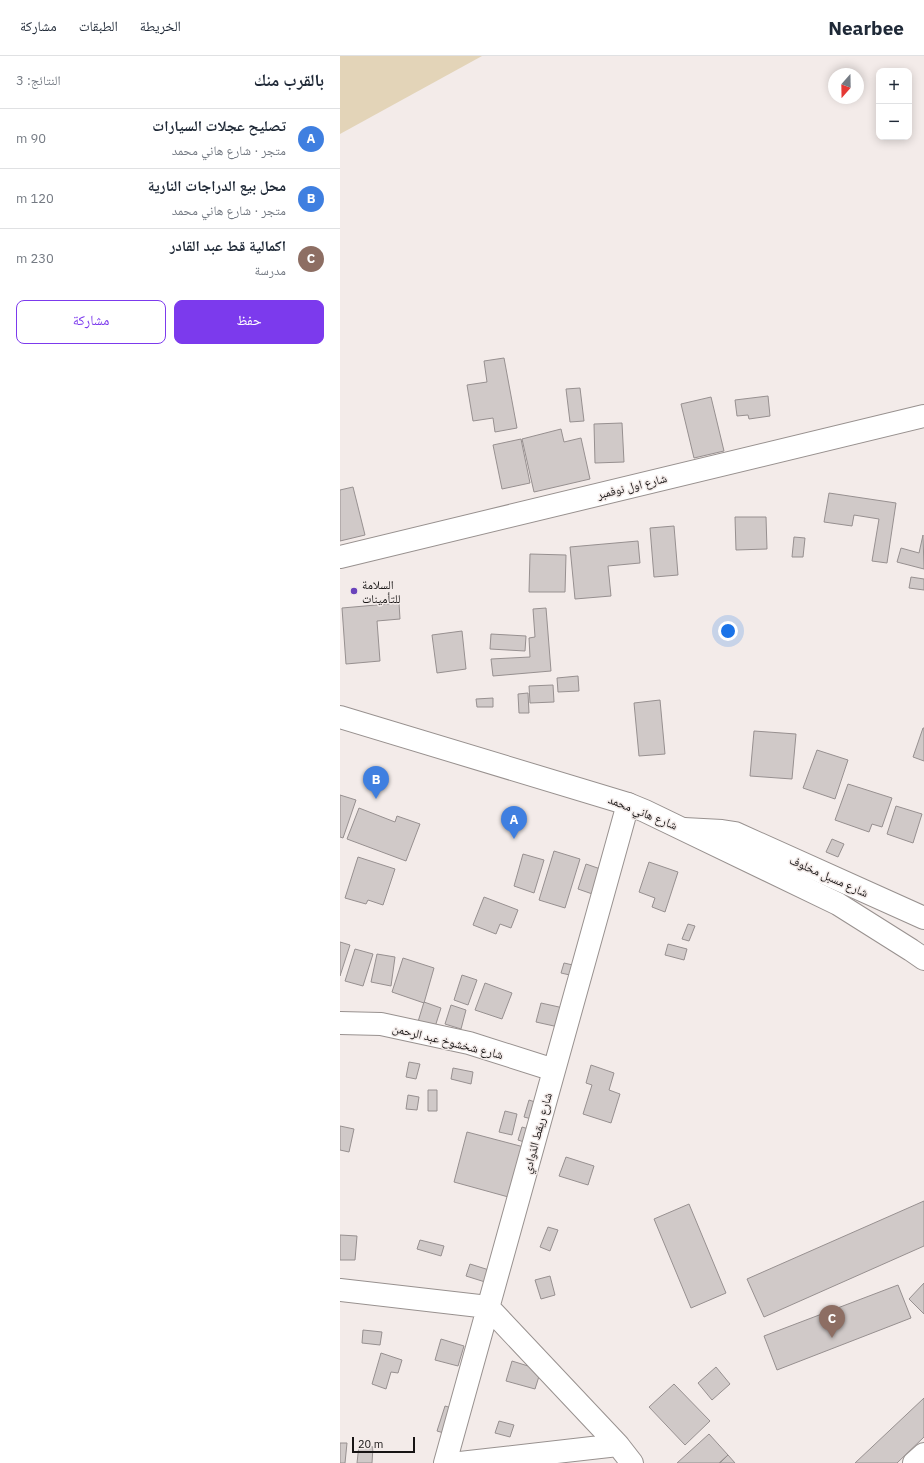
<!DOCTYPE html>
<html lang="ar">
<head>
<meta charset="utf-8">
<style>
  :root { --surface:#fff; --page:#f2f2f3; --text:#1f2937; --muted:#747a83; --line:#e0e1e3; --accent:#7c3aed }
  body { margin:0; font-family:"IBM Plex Sans","Noto Naskh Arabic",sans-serif; background:var(--page); color:var(--text); direction:rtl }
  .controls { position:absolute; right:12px; top:12px; display:grid; overflow:hidden; border-radius:8px; box-shadow:0 2px 10px #0003 }
  .controls button { width:36px; height:36px; display:grid; place-items:center; padding:0; border:0; border-bottom:1px solid var(--line); background:var(--surface); color:var(--text); font:20px sans-serif }
  .compass { position:absolute; left:488px; top:12px; width:36px; height:36px; border-radius:50%; background:var(--surface); box-shadow:0 2px 10px #0003; rotate:200deg }
  .scale { position:absolute; left:12px; bottom:10px; width:63px; box-sizing:border-box; padding-left:4px; border:2px solid #171414; border-top:0; font-size:11px; line-height:14px; white-space:nowrap; color:#171414; -webkit-text-stroke:3px #f3ebe9; paint-order:stroke }
  .you { position:absolute; left:388px; top:575px; width:14px; height:14px; margin:-10px; border:3px solid #fff; border-radius:50%; background:#1a73e8; box-shadow:0 0 0 6px #1a73e833 }
  .badge { display:grid; place-items:center; width:26px; height:26px; border-radius:50%; background:var(--accent); color:#fff; font-size:13px; font-weight:700 }
  .pin { position:absolute; translate:-50% -33px; filter:drop-shadow(0 1px 2px #0008) }
  .pin::after { content:''; position:absolute; top:21px; width:14px; height:12px; background:inherit; clip-path:polygon(0 0,100% 0,50% 100%) }
  .list { margin:0; padding:0; list-style:none }
  h2 { display:flex; justify-content:space-between; align-items:center; height:52px; margin:0; padding:0 16px; font-size:17px }
  h2 small { font-size:13px; font-weight:400; color:var(--muted) }
  .list li { display:grid; grid-template-columns:26px 1fr auto; gap:12px; align-items:center; box-sizing:border-box; height:60px; padding:0 16px; border-top:1px solid var(--line) }
  .list b { display:block; font-size:15px; white-space:nowrap }
  .list p { margin:0; font-size:13px; white-space:nowrap; color:var(--muted) }
  .list em { font-size:13px; font-style:normal; color:var(--muted) }
  .actions { display:flex; gap:8px; padding:12px 16px }
  .actions a { flex:1; padding:9px 0; border:1px solid var(--accent); border-radius:8px; text-align:center; font-size:14px; color:var(--accent) }
  .actions .main { background:var(--accent); color:#fff }
  .map { position:relative; flex:none; width:584px; height:1407px; overflow:hidden; direction:ltr }
  header { display:flex; align-items:center; gap:24px; box-sizing:border-box; height:56px; padding:0 20px; background:var(--surface); border-bottom:1px solid var(--line) }
  header strong { font-size:19px }
  nav { display:flex; gap:22px; margin-inline-start:auto; font-size:14px }
  main { display:flex }
  aside { flex:1; background:var(--surface) }
  .map>svg:first-child { display:block }
  .green { fill:#e3d4b8 }
  .building { fill:#d0c9c8; stroke:#979090 }
  .lines { fill:none; stroke-linecap:round; stroke-linejoin:round }
  .minor-casing { stroke:#98918f; stroke-width:24 }
  .tertiary-casing { stroke:#98918f; stroke-width:24 }
  .secondary-casing { stroke:#98918f; stroke-width:24 }
  .minor { stroke:#fff; stroke-width:22 }
  .tertiary { stroke:#fff; stroke-width:22 }
  .secondary { stroke:#fff; stroke-width:22 }
  .poi-dot { fill:#6943bb; stroke:#f3ebe9; stroke-width:1.5 }
  .labels { text-anchor:middle; dominant-baseline:central; stroke-width:3; stroke-linejoin:round; paint-order:stroke }
  .street-label { font-size:12px; fill:#171414; stroke:#f3ebe9 }
  .poi-label { font-size:12px; fill:#171414; stroke:#f3ebe9; text-anchor:start }
</style>
</head>
<body>
<header>
<strong>Nearbee</strong>
<nav><a>الخريطة</a><a>الطبقات</a><a>مشاركة</a></nav>
</header>
<main>
<div class="map">
<svg width="584" height="1407" viewBox="0 0 584 1407">
  <rect width="100%" height="100%" fill="#f3ebe9"/>
  <path class="green" d="M0 0H142L0 78Z"/>
  <path class="building" d="M164 302 177 372 155 376 153 362 133 365 127 329 147 326 144 305Z
    M240 332 244 365 230 366 226 333Z
    M428 340 430 360 409 363 408 359 397 360 395 344Z
    M371 341 384 395 354 402 341 348Z
    M282 367 284 406 255 407 254 368Z
    M221 373 224 386 241 382 250 423 194 436 182 383Z
    M181 383 190 427 162 433 153 389Z
    M13 431 25 479 0 485V434Z
    M489 437 556 447 547 507 532 505 539 463 514 459 512 470 484 466Z
    M395 461H426L427 493 396 494Z
    M334 470 338 519 314 521 310 472Z
    M583 479 584 513 557 506 561 492 579 497Z
    M454 481 465 482 463 501H452Z
    M298 485 300 507 268 510 271 540 235 543 230 491Z
    M190 498 226 499 225 536H189Z
    M571 521 584 523V534L569 532Z
    M59 547 60 563 37 565 40 605 6 608 2 552Z
    M206 552 211 615 153 620 151 603 190 601 189 582 195 581 193 553Z
    M122 575 126 613 97 617 92 579Z
    M151 578 186 580 185 595 150 593Z
    M238 620 239 635 218 636 217 622Z
    M213 629 214 646 190 647 189 630Z
    M188 637 189 657H179L178 638Z
    M153 642V651H137L136 643Z
    M320 644 325 698 299 700 294 647Z
    M583 672H584V705L573 701Z
    M414 675 456 678 452 723 410 720Z
    M477 694 508 704 495 743 463 732Z
    M508 728 552 742 542 771 532 768 529 776 495 764Z
    M0 739 16 744 3 782 0 781Z
    M556 750 582 758 573 787 547 778Z
    M19 752 55 766 57 760 80 768 66 805 7 783Z
    M492 783 504 788 498 801 486 796Z
    M214 795 240 803 225 852 199 844Z
    M183 798 204 804 194 837 174 830Z
    M18 801 55 813 43 849 28 844 26 848 5 842Z
    M309 806 338 816 325 856 312 851 315 842 299 836Z
    M246 808 269 816 261 841 238 833Z
    M144 841 178 854 171 872 160 868 156 878 133 869Z
    M348 868 355 870 349 885 342 883Z
    M0 886 10 889 0 920Z
    M328 888 347 893 344 904 325 899Z
    M15 893 33 898 23 930 5 925Z
    M37 898 55 901 51 930 31 926Z
    M63 902 94 912 84 947 52 936Z
    M224 907 246 912 243 922 221 917Z
    M122 919 137 924 128 949 114 944Z
    M145 927 172 937 162 963 135 954Z
    M84 946 101 952 94 974 77 969Z
    M201 947 228 953 223 972 196 966Z
    M111 949 126 954 121 973 105 968Z
    M69 1006 80 1008 76 1023 66 1021Z
    M251 1009 274 1017 269 1034 280 1038 271 1067 243 1058 252 1029 246 1027Z
    M113 1012 133 1016 131 1028 111 1023Z
    M88 1034H97V1055H88Z
    M68 1039 79 1041 77 1054 66 1053Z
    M189 1044 195 1046 203 1066 184 1061Z
    M165 1055 177 1058 172 1079 159 1076Z
    M0 1070 14 1073 9 1096 0 1094Z
    M182 1071 202 1077 199 1091 178 1084Z
    M127 1076 199 1095 172 1142 114 1126Z
    M226 1101 254 1110 248 1129 219 1120Z
    M584 1145V1190L424 1261 407 1223Z
    M349 1148 386 1237 351 1252 314 1163Z
    M208 1171 218 1174 210 1195 200 1191Z
    M0 1179 17 1180 15 1204H0Z
    M80 1184 104 1190 101 1200 77 1193Z
    M130 1208 165 1219 161 1231 126 1220Z
    M210 1220 215 1239 201 1243 195 1224Z
    M584 1227V1258L569 1243Z
    M558 1229 571 1262 437 1314 424 1280Z
    M23 1274 42 1276 40 1289 22 1287Z
    M101 1283 124 1290 118 1310 95 1304Z
    M41 1297 62 1304 58 1317 51 1316 46 1333 32 1328Z
    M172 1305 201 1314 195 1333 166 1325Z
    M376 1311 390 1328 372 1344 358 1327Z
    M334 1328 370 1365 345 1389 309 1351Z
    M584 1342V1381L557 1407H515Z
    M105 1350 122 1355 114 1380 97 1375Z
    M159 1365 174 1369 170 1381 155 1377Z
    M369 1378 388 1399 379 1407H337Z
    M0 1387H7L5 1407H0Z
    M19 1389 33 1391 32 1407H17Z
    M388 1399 395 1407H380Z"/>
  <g class="lines">
    <defs>
      <path id="minor" d="M344 773 382 775 395 777 584 862
        M0 967 41 968 129 987 214 1014
        M0 1234 148 1251 278 1389 292 1407
        M105 1407 288 748
        M120 1407 278 1389
        M574 1407 584 1398"/>
      <path id="tertiary" d="M0 661 288 748 305 755 498 848 571 894 584 903"/>
      <path id="secondary" d="M0 501 584 360"/>
    </defs>
    <use href="#minor" class="minor-casing"/>
    <use href="#tertiary" class="tertiary-casing"/>
    <use href="#secondary" class="secondary-casing"/>
    <use href="#minor" class="minor"/>
    <use href="#tertiary" class="tertiary"/>
    <use href="#secondary" class="secondary"/>
  </g>
  <circle class="poi-dot" cx="14" cy="535" r="4"/>
  <g class="labels">
    <g class="street-label">
      <text transform="translate(292 430) rotate(-14)">شارع اول نوفمبر</text>
      <text transform="translate(303 756) rotate(22)">شارع هاني محمد</text>
      <text transform="translate(489 820) rotate(24)">شارع مسبل مخلوف</text>
      <text transform="translate(108 985) rotate(14)">شارع شخشوخ عبد الرحمن</text>
      <text transform="translate(197 1077) rotate(-75)">شارع ريقط الذوادي</text>
    </g>
    <g class="poi-label">
      <text x="22" y="528">السلامة<tspan x="22" dy="14">للتأمينات</tspan></text>
    </g>
  </g>
</svg>
<div class="controls">
<button>+</button>
<button>−</button>
</div>
<svg class="compass" viewBox="-18 -18 36 36"><path d="M0-13l5 13h-10z" fill="#e53935"/><path d="M0 13l5-13h-10z" fill="#747a83"/></svg>
<div class="scale">20 m</div>
<div class="you"></div>
<div class="pin badge" style="left:174px;top:783px;background:#3f7fe0">A</div>
<div class="pin badge" style="left:36px;top:743px;background:#3f7fe0">B</div>
<div class="pin badge" style="left:492px;top:1282px;background:#8d6e63">C</div>
</div>
<aside>
<h2>بالقرب منك<small>النتائج: 3</small></h2>
<ul class="list">
<li><span class="badge" style="background:#3f7fe0">A</span><div><b>تصليح عجلات السيارات</b><p>متجر · شارع هاني محمد</p></div><em>90 m</em></li>
<li><span class="badge" style="background:#3f7fe0">B</span><div><b>محل بيع الدراجات النارية</b><p>متجر · شارع هاني محمد</p></div><em>120 m</em></li>
<li><span class="badge" style="background:#8d6e63">C</span><div><b>اكمالية قط عبد القادر</b><p>مدرسة</p></div><em>230 m</em></li>
</ul>
<div class="actions"><a class="main">حفظ</a><a>مشاركة</a></div>
</aside>
</main>
</body>
</html>
